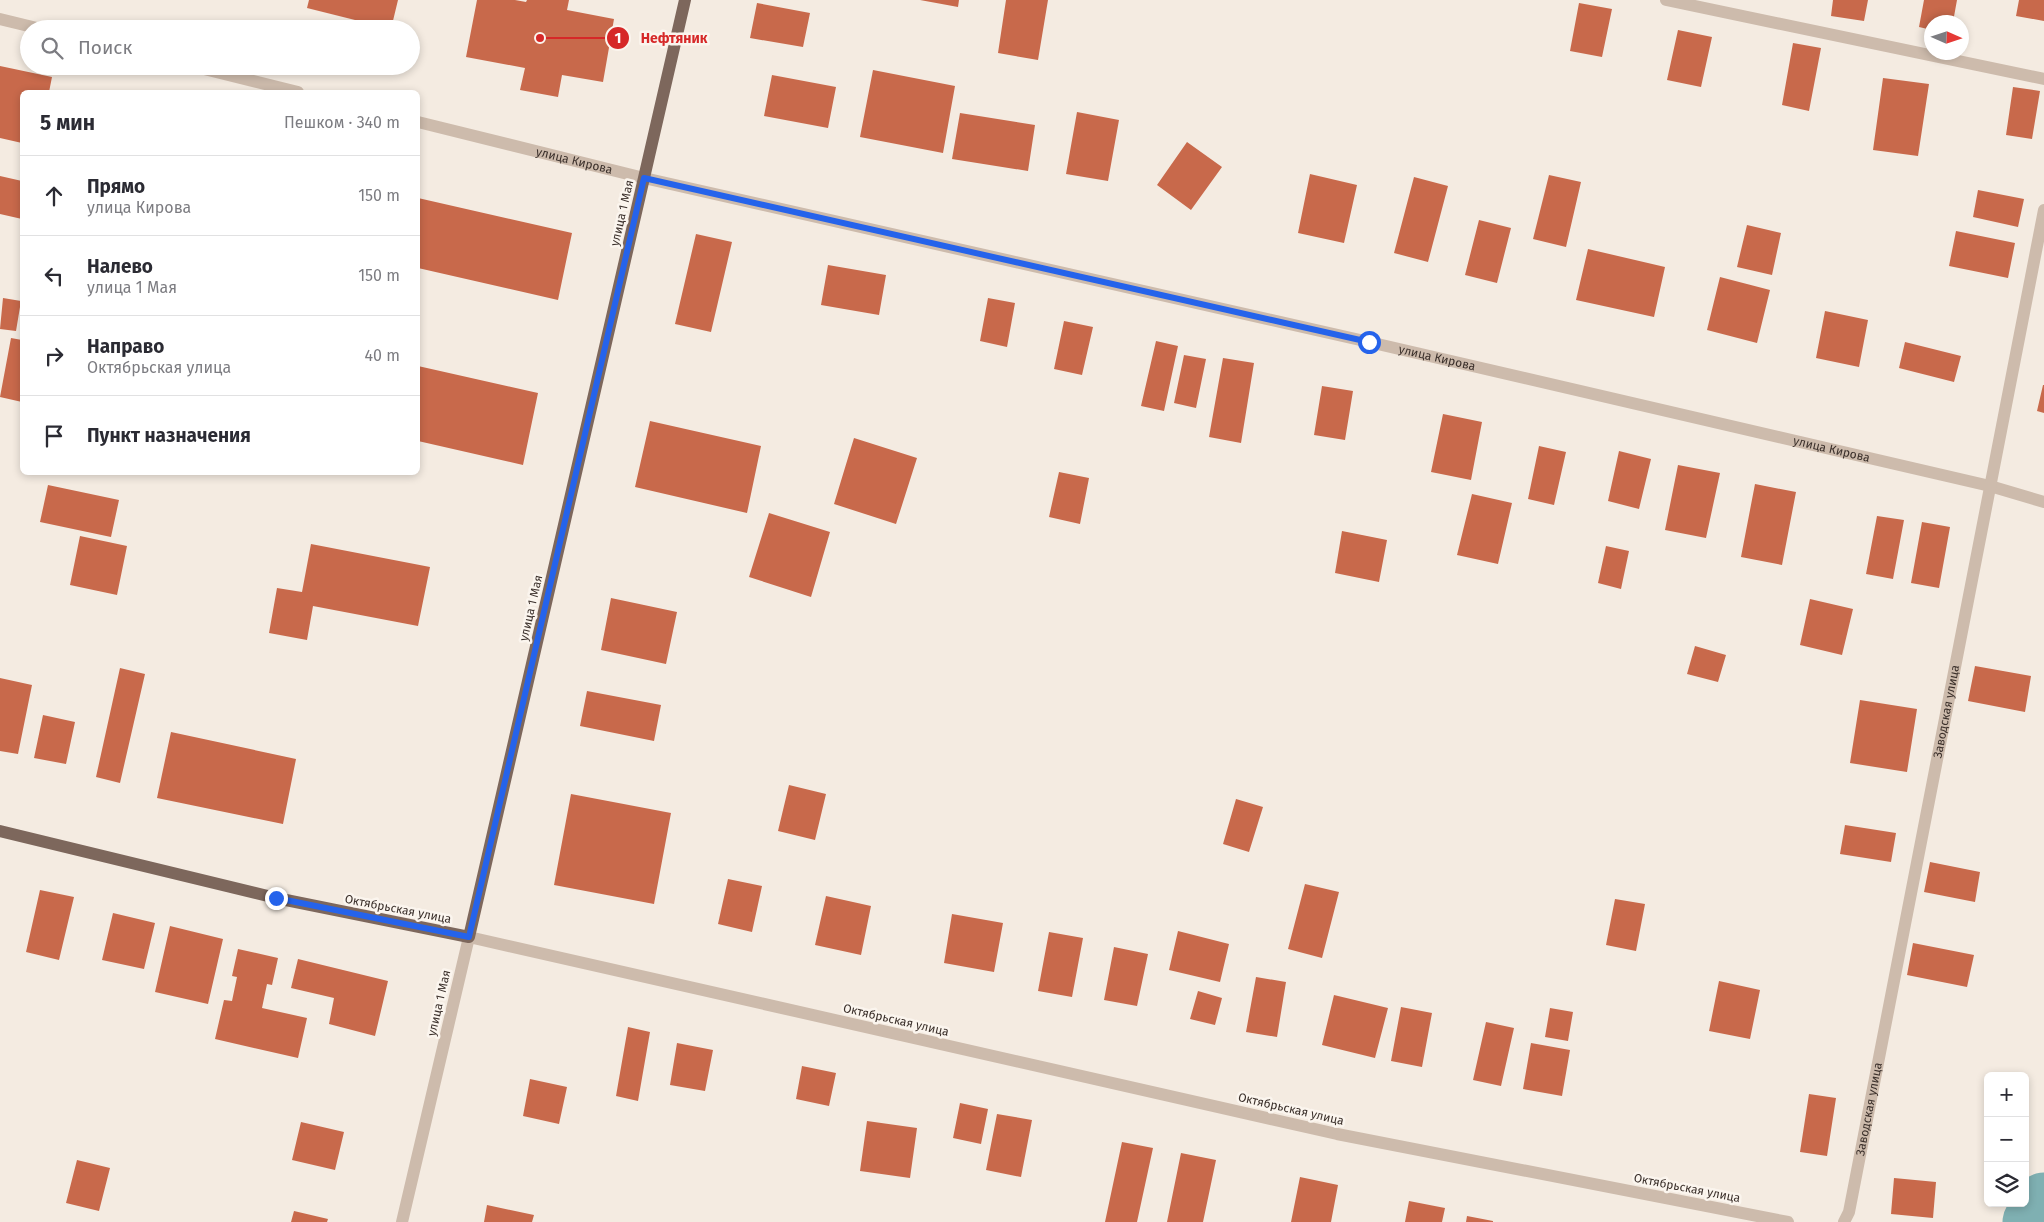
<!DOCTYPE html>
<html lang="ru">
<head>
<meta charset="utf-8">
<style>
  :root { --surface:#fff; --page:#f2f2f3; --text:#2b2b33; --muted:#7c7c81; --line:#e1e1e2 }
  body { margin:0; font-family:"Fira Sans",sans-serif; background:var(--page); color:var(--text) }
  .controls { position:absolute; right:15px; bottom:15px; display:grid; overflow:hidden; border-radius:8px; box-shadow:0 2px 8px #0003 }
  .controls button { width:45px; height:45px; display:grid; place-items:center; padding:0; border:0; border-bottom:1px solid var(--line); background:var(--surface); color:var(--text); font:25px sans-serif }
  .compass { position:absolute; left:1924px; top:15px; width:45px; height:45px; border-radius:50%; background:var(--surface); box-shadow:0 2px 8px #0003; rotate:93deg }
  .stop { position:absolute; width:15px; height:15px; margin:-11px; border:4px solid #2563eb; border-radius:50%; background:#fff }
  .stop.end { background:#2563eb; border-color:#fff; box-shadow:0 1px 5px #0008 }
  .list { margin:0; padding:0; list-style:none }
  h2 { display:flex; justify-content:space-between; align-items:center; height:65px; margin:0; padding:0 20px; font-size:21px }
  h2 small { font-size:16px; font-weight:400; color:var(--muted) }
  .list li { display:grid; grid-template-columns:32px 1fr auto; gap:15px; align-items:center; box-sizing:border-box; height:80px; padding:0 20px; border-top:1px solid var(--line) }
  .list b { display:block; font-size:19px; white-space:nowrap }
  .list p { margin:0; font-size:16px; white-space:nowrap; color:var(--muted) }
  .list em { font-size:16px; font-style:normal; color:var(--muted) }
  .icon { flex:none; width:28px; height:28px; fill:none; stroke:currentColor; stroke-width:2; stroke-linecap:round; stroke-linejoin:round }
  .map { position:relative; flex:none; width:2044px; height:1222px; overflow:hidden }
  .search { position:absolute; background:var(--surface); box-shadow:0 2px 8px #0003; left:20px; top:20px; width:400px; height:55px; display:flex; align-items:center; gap:12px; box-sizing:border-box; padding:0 18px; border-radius:28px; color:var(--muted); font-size:19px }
  .panel { position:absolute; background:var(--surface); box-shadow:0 2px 8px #0003; left:20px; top:90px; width:400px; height:385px; border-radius:8px }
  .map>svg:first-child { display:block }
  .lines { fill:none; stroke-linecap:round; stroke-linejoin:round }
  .river { stroke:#7fb0b2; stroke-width:61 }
  .building { fill:#c8694b }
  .minor { stroke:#cdbbac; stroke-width:12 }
  .major { stroke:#7d675c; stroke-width:12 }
  .route { stroke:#2563eb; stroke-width:6 }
  .labels { text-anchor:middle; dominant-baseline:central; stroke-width:5; stroke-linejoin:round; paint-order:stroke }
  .street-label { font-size:12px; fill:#3b302b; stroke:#fbf5ee }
  .leader { fill:none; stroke:#d62828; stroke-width:2 }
  .callout-dot { fill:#d62828; stroke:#fbf5ee; stroke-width:2 }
  .mark-label { font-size:15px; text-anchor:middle; font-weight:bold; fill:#fff }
  .callout-label { font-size:14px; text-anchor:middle; font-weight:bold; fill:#d62828; stroke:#fbf5ee; stroke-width:5; stroke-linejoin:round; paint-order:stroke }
</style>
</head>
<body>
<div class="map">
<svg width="2044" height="1222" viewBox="0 0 2044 1222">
  <rect width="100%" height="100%" fill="#f4ebe1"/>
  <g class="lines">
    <path class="river" d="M2033 1222 2044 1203"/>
  </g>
  <path class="building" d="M309 0H398L391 29 307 8Z
    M477 0H515L526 2 527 0H569L567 10 614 19 603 82 562 75 558 97 520 90 525 68 466 57Z
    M920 0H959L958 7Z
    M1006 0H1048L1038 60 998 53Z
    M1833 0H1868L1864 21 1831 16Z
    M1924 0H1957L1953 22H1932V30L1919 27Z
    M2019 0H2044V21L2016 16Z
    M757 3 810 13 803 47 750 38Z
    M1579 3 1612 9 1602 57 1570 51Z
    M1678 30 1712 37 1701 87 1667 80Z
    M1793 43 1821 48 1809 111 1782 105Z
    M0 66 52 77 49 92H22V143L0 138Z
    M873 70 955 86 943 153 860 137Z
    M772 75 836 87 828 128 764 116Z
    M1883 78 1929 84 1918 156 1873 150Z
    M2013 87 2040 91 2032 139 2006 135Z
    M1077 112 1119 120 1108 181 1066 174Z
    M960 113 1035 125 1028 171 952 159Z
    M1187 142 1222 167 1191 210 1157 185Z
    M1310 174 1357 185 1344 243 1298 233Z
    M1549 175 1581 182 1566 247 1533 239Z
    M0 176 22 181V219L0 214Z
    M1414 177 1448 186 1428 262 1394 253Z
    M1978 190 2024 199 2018 227 1973 217Z
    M418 198 572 233 558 300 418 268Z
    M1479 220 1511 228 1497 283 1465 275Z
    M1747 225 1781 233 1772 275 1737 267Z
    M1956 231 2015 243 2008 278 1949 266Z
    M696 234 732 242 711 332 675 324Z
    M1588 249 1665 267 1654 317 1576 300Z
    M828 265 886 275 879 315 821 305Z
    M1720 277 1770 290 1757 343 1707 330Z
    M3 298 21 301 16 331 0 329Z
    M988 298 1015 303 1007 347 980 341Z
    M1825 311 1868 320 1859 367 1816 358Z
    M1064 321 1093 327 1082 375 1054 369Z
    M11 338 22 340V402L0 397Z
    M1156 341 1178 346 1164 411 1141 406Z
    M1905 342 1961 356 1954 382 1899 368Z
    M1184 355 1206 359 1196 408 1174 403Z
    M1223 358 1254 363 1241 443 1209 437Z
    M418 366 538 393 523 465 418 441Z
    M2043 385H2044V413L2037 411Z
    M1322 386 1353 391 1345 440 1314 435Z
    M1443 414 1482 422 1471 480 1431 472Z
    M650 421 761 446 747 513 635 487Z
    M854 438 917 458 896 524 834 504Z
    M1539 446 1566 452 1554 505 1528 499Z
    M1619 451 1651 459 1639 509 1608 501Z
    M1678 465 1720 473 1706 538 1665 530Z
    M1059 472 1089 478 1080 524 1049 517Z
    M1755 484 1796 492 1782 565 1741 557Z
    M48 485 119 500 111 537 40 522Z
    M1472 494 1512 503 1498 564 1457 555Z
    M769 513 830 532 811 597 749 577Z
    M1877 516 1904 520 1893 579 1866 574Z
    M1922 522 1950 527 1939 588 1911 583Z
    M1342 531 1387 540 1379 582 1335 573Z
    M80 536 127 546 117 595 70 585Z
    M311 544 430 567 418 626 313 606 307 640 269 633 277 588 302 592Z
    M1606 546 1629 551 1621 589 1598 583Z
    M611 598 677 612 666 664 601 650Z
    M1810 599 1853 609 1842 655 1800 645Z
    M1695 646 1726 655 1718 682 1687 674Z
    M1975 666 2031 676 2025 712 1968 701Z
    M120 668 145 674 120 783 96 777Z
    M0 678 32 685 18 754 0 751Z
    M587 691 661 705 654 741 580 726Z
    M1860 700 1917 709 1907 772 1850 763Z
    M43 715 75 722 66 764 34 758Z
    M171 732 296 759 283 824 157 798Z
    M789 785 826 794 815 840 778 831Z
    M571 794 671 813 654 904 554 885Z
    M1236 799 1263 807 1249 852 1223 844Z
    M1845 825 1896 833 1891 862 1840 854Z
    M1930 862 1980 872 1975 902 1924 892Z
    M728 879 762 886 752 932 718 924Z
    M1305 884 1339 892 1322 958 1288 949Z
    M40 890 74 897 59 960 26 952Z
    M826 896 871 906 861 955 815 945Z
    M1615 899 1645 904 1636 951 1606 945Z
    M113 913 155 923 144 969 102 960Z
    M952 914 1003 923 994 972 944 963Z
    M170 926 223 939 208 1004 155 992Z
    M1178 931 1229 944 1220 982 1169 970Z
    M1049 932 1083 938 1072 997 1038 991Z
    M1913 943 1974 955 1967 987 1907 975Z
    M1114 947 1148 954 1137 1006 1104 1000Z
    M238 949 278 958 272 985 267 984 262 1008 307 1018 298 1058 215 1039 224 1000 232 1001 237 977 232 976Z
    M298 959 388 981 375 1036 329 1024 334 998 291 988Z
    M1256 977 1286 982 1277 1037 1246 1032Z
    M1719 981 1760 990 1750 1039 1709 1031Z
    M1198 991 1222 998 1215 1025 1190 1019Z
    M1334 995 1388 1008 1375 1058 1322 1045Z
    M1401 1007 1432 1013 1422 1067 1391 1061Z
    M1550 1008 1573 1012 1568 1041 1545 1037Z
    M1486 1022 1514 1028 1501 1086 1473 1080Z
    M628 1027 650 1032 638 1101 616 1096Z
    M677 1043 713 1050 705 1091 670 1085Z
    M1531 1043 1570 1050 1562 1096 1523 1089Z
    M802 1066 836 1073 829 1106 796 1099Z
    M530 1079 567 1087 559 1124 523 1116Z
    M1809 1094 1836 1098 1827 1156 1800 1152Z
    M960 1103 988 1109 981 1144 953 1138Z
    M997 1114 1032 1120 1021 1177 986 1170Z
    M867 1121 917 1128 910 1178 860 1171Z
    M301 1122 344 1132 335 1170 292 1160Z
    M1122 1142 1153 1148 1137 1222H1105Z
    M1181 1153 1216 1160 1203 1222H1167Z
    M77 1160 110 1168 99 1211 66 1203Z
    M1300 1177 1338 1185 1331 1222H1291Z
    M1894 1178 1936 1182 1933 1218 1891 1214Z
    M1409 1201 1445 1208 1442 1222H1405Z
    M487 1205 534 1215 532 1222H484Z
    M294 1211 328 1219 327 1222H291Z
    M1467 1216 1493 1221V1222H1466Z"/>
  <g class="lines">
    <g class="minor">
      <path d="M1666 0 2044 79"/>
      <path d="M0 19 41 29"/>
      <path d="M192 66 298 92"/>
      <path id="s1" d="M418 122 644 178 1369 342 1990 486 2044 502"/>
      <path d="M402 1222 469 937 1337 1134 1788 1222"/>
      <path id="s2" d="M1844 1222 1849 1212 2044 210"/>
    </g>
    <path class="major" d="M0 831 276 898 469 937 685 0"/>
  </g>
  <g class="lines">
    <path class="route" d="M276 898 469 937 644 178 1369 342"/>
  </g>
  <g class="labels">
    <g class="street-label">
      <text stroke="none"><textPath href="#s1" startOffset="161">улица Кирова</textPath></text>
      <text transform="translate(622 213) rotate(-77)">улица 1 Мая</text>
      <text stroke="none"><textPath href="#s1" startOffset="1046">улица Кирова</textPath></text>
      <text stroke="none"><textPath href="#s1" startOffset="1451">улица Кирова</textPath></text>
      <text transform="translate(531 608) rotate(-77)">улица 1 Мая</text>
      <text stroke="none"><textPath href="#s2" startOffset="521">Заводская улица</textPath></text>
      <text transform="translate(398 909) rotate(11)">Октябрьская улица</text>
      <text transform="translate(439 1003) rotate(-77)">улица 1 Мая</text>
      <text transform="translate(896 1020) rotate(13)">Октябрьская улица</text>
      <text stroke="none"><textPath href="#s2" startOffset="116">Заводская улица</textPath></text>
      <text transform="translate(1291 1109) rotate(13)">Октябрьская улица</text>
      <text transform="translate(1687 1188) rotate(11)">Октябрьская улица</text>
    </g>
  </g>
  <path class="leader" d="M540 38L618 38"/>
  <g class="callout-dot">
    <circle cx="540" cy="38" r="5"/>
    <circle cx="618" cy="38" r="12"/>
  </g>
  <g class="mark-label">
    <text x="618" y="43">1</text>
  </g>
  <g class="callout-label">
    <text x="674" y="43">Нефтяник</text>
  </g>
</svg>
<div class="controls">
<button>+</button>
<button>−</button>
<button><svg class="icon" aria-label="layers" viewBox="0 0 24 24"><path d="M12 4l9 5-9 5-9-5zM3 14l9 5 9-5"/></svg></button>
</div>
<svg class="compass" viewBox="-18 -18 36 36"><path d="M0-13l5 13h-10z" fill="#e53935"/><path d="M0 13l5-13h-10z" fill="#7c7c81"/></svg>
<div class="stop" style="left:1369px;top:342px"></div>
<div class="stop end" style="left:276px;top:898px"></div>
<div class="search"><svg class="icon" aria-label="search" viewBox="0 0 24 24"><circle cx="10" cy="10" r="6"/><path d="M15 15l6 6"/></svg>Поиск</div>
<section class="panel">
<h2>5 мин<small>Пешком · 340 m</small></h2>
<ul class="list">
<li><svg class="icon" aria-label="ahead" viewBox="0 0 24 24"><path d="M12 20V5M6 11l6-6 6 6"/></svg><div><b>Прямо</b><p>улица Кирова</p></div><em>150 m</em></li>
<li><svg class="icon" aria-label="left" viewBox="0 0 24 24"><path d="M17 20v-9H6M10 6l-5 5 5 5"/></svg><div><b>Налево</b><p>улица 1 Мая</p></div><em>150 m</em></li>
<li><svg class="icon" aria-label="right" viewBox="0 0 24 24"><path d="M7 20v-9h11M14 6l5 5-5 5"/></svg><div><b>Направо</b><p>Октябрьская улица</p></div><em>40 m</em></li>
<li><svg class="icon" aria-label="arrive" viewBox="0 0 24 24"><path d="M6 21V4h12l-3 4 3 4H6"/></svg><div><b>Пункт назначения</b></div></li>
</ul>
</section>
</div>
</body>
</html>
